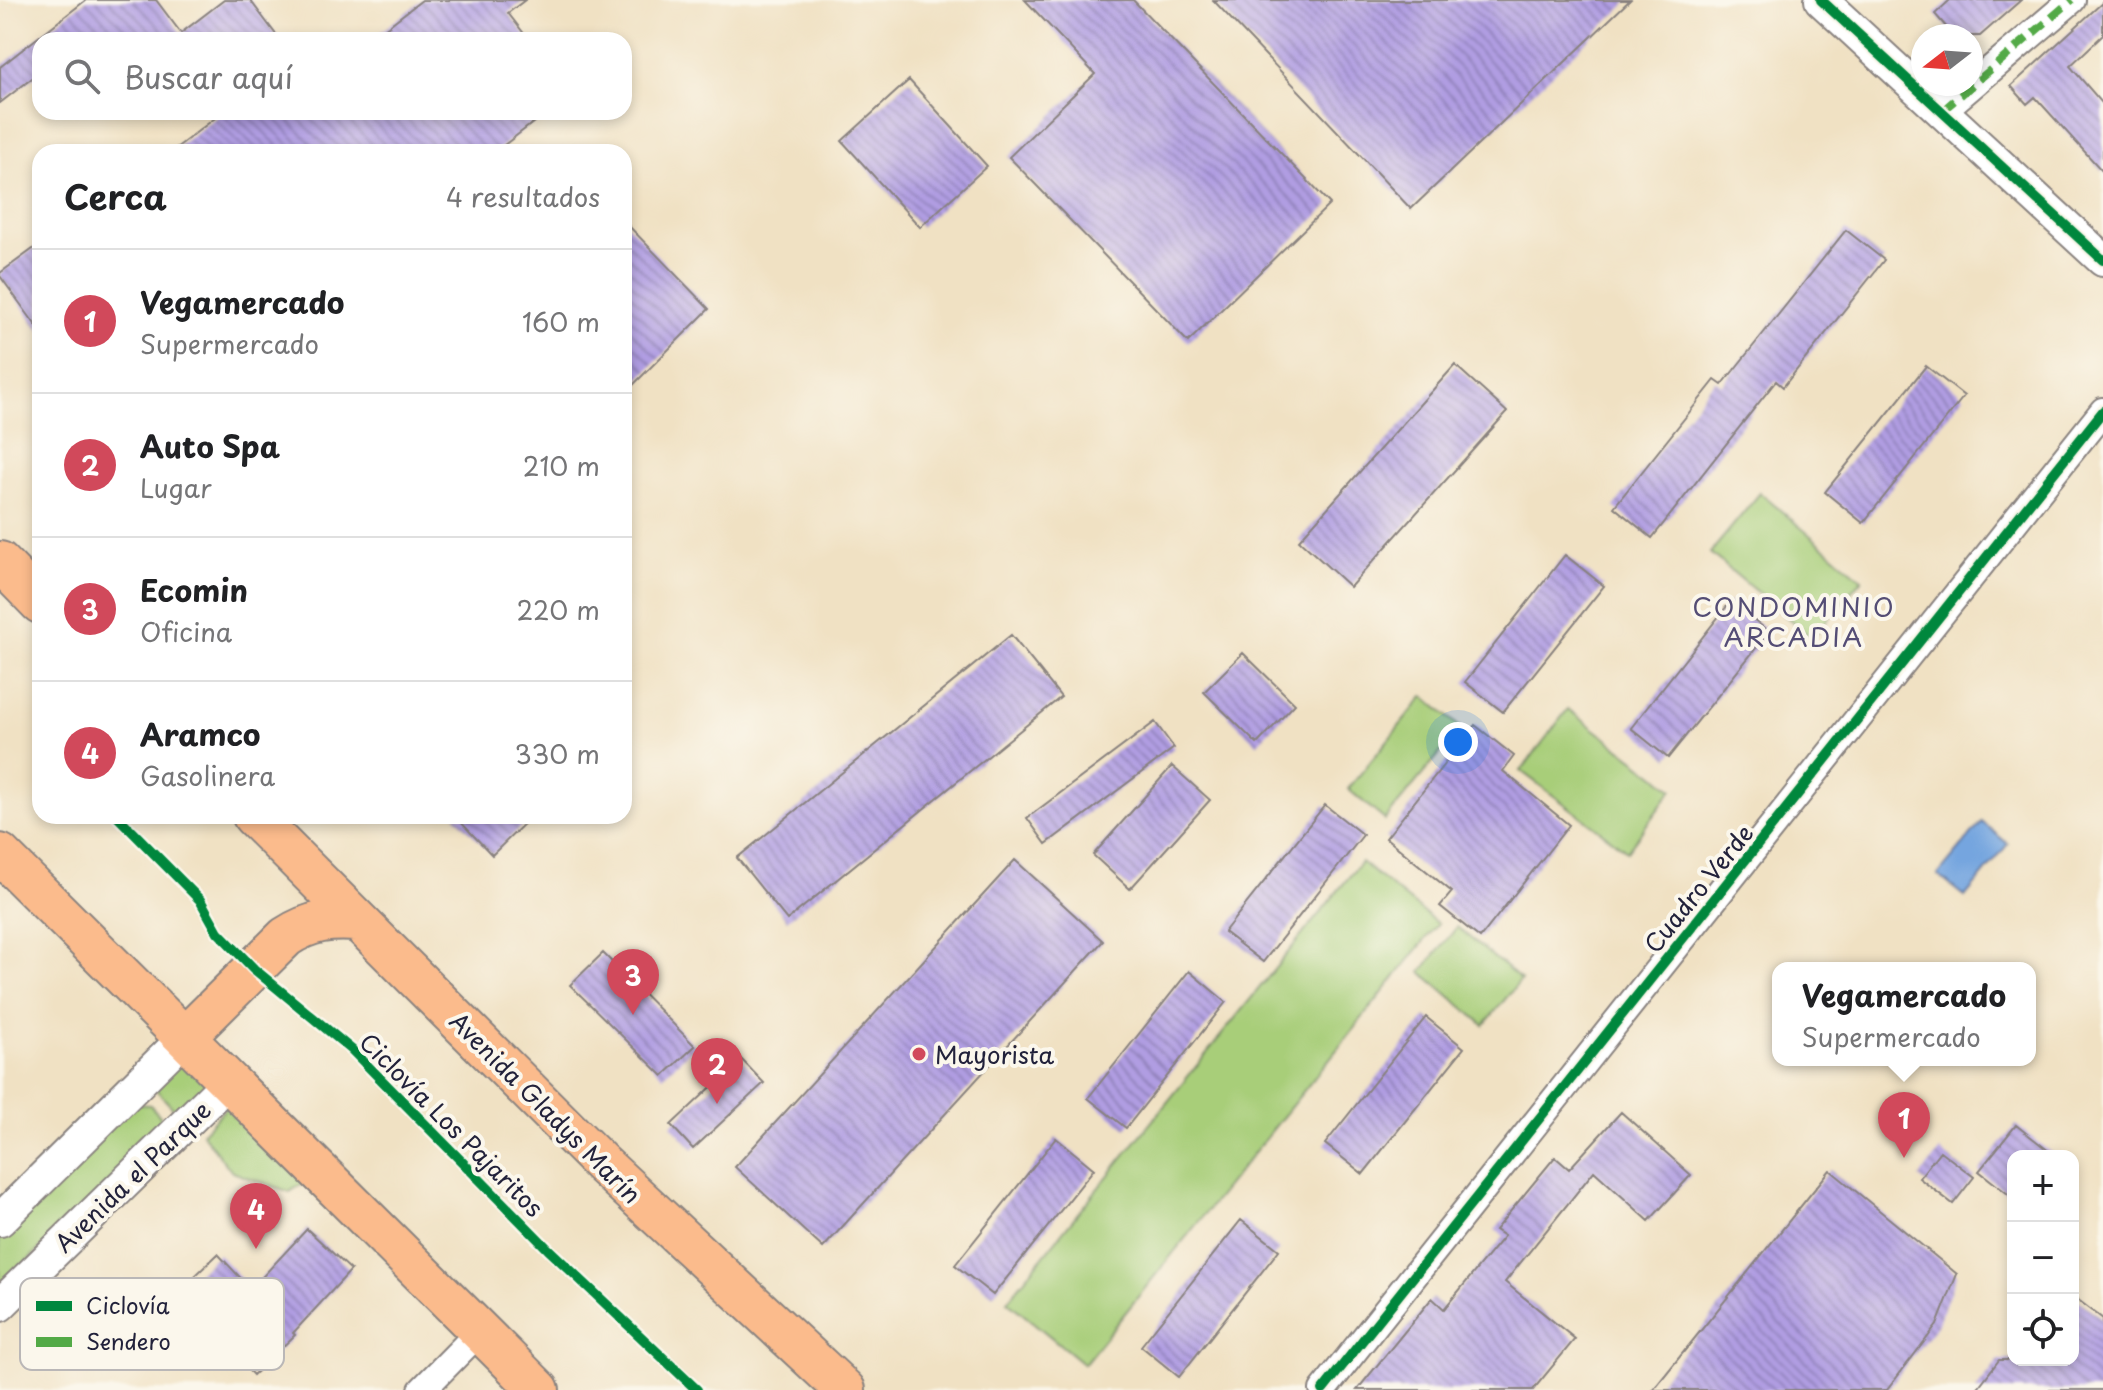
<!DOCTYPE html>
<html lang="es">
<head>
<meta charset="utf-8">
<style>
  :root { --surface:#fff; --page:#f6f6f6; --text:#202124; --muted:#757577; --line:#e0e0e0; --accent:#d1495b }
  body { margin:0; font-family:"Playpen Sans",sans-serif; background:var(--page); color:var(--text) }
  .controls { position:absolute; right:24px; bottom:24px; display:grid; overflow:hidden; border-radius:16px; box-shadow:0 4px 12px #0003 }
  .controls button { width:72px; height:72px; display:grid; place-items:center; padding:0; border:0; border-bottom:2px solid var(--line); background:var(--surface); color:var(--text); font:40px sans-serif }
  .compass { position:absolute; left:1911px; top:24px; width:72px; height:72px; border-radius:50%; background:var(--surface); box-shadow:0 4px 12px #0003; rotate:253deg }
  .you { position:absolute; left:1458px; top:742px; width:28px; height:28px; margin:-20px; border:6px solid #fff; border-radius:50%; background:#1a73e8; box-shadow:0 0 0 12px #1a73e833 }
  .badge { display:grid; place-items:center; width:52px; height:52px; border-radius:50%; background:var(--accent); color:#fff; font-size:26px; font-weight:700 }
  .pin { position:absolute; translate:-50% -66px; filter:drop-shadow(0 2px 4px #0008) }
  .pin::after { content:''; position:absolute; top:42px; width:28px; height:24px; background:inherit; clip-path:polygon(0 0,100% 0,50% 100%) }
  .popup { position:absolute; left:1772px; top:962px; width:264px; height:104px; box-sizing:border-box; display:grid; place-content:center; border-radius:16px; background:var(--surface); filter:drop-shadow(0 2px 6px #0005); font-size:26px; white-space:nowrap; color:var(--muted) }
  .popup b { font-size:30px; color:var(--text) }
  .popup::after { content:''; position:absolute; left:50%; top:100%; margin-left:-16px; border:16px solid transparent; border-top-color:var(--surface) }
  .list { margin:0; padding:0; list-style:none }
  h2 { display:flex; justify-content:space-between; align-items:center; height:104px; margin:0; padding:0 32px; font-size:34px }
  h2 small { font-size:26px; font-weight:400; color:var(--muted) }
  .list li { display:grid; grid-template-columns:52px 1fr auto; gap:24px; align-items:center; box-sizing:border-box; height:144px; padding:0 32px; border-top:2px solid var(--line) }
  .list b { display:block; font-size:30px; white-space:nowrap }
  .list p { margin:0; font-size:26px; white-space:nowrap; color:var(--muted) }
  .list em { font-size:26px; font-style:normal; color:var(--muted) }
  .icon { flex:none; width:44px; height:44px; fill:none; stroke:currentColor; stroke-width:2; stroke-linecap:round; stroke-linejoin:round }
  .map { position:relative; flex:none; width:2103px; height:1390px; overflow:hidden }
  .search { position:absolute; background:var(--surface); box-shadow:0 4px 12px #0003; left:32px; top:32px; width:600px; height:88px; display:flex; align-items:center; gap:20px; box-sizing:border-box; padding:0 28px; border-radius:24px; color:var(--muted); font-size:30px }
  .panel { position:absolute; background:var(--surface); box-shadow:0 4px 12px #0003; left:32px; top:144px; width:600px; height:680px; border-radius:24px }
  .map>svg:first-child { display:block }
  .green { fill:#a8ce79; stroke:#65785a; stroke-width:2 }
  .water { fill:#75a5df; stroke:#4c648d; stroke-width:2 }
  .building { fill:url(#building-back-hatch) }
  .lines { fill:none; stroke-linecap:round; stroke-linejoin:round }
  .minor-casing { stroke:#89827f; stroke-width:30 }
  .tertiary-casing { stroke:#89827f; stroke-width:36 }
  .primary-casing { stroke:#89827f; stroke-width:44 }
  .minor { stroke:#fff; stroke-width:26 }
  .tertiary { stroke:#fff; stroke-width:32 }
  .primary { stroke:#fbbb8c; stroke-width:40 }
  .quiet { stroke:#53aa46; stroke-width:8; stroke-dasharray:16 8; stroke-linecap:butt }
  .cycleway-casing { stroke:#fbf7ec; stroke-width:15 }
  .cycleway { stroke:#00873e; stroke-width:10 }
  .poi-dot { fill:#d1495b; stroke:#fbf7ec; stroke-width:3 }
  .labels { text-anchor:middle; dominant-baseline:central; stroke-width:8; stroke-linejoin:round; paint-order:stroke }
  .street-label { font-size:24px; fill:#22223b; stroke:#fbf7ec }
  .poi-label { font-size:24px; fill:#22223b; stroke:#fbf7ec; text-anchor:start }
  .neighbourhood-label { font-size:26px; letter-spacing:2px; fill:#544d75; stroke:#fbf7ec }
  .key { fill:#fbf7ec; stroke:#bab7b7; stroke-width:2 }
  .key-label { font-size:22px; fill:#22223b }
</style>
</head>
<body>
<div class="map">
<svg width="2103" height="1390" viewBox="0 0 2103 1390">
  <defs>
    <pattern id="building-back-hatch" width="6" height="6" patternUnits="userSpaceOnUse" patternTransform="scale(2)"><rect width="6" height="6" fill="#b09de2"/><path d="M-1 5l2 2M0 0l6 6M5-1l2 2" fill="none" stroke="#8f80b8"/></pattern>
  </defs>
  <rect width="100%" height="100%" fill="#fbf7ec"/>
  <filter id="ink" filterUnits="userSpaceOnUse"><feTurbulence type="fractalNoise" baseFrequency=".0125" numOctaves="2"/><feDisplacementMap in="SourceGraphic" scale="16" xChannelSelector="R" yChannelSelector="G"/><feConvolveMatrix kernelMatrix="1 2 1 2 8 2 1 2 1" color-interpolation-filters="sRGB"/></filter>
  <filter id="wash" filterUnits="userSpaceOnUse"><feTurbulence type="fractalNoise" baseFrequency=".006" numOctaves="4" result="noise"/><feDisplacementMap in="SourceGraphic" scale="32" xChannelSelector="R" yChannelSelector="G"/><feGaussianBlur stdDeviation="1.8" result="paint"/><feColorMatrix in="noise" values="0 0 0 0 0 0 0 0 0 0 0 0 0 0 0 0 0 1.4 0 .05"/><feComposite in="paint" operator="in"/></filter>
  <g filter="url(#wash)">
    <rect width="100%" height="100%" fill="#f0e1c3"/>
    <path class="green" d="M1760 493 1862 579 1812 638 1710 553Z
      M1424 696 1461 728 1385 820 1348 789Z
      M1568 709 1673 789 1627 851 1521 771Z
      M1361 862 1438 924 1084 1364 1007 1301Z
      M1457 927 1521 980 1484 1025 1421 972Z
      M183 1053 213 1086 180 1116 150 1083Z
      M230 1103 309 1179 290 1192 232 1172 202 1133Z
      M133 1104 150 1105 160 1116 161 1133 0 1287V1237Z"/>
    <path class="water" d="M1982 822 2008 844 1965 897 1938 875Z"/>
    <g id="blocks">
      <path class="building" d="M86 0H156L181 33 224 0H250L280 40H40V72L0 103V67Z
        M422 0H525L508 13 529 40H370Z
        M1025 0H1133L1330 204 1188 342 1009 157 1095 74Z
        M1213 0H1630L1411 209Z
        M1950 0H2021L1980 36H1954L1935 14Z
        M2103 2V35L2070 66 2103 104V172L2035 97 2027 104 2011 86Z
        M909 80 987 166 920 227 842 141Z
        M223 112H547L495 152H171Z
        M624 221 709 309 624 394Z
        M1846 230 1884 260 1783 387 1776 381 1652 538 1614 507 1715 380 1722 385Z
        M40 244V331L0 276V273Z
        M1455 365 1507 412 1350 587 1299 540Z
        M1926 366 1964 396 1863 523 1825 492Z
        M1565 555 1604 586 1503 712 1465 682Z
        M1731 601 1769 632 1668 758 1631 728Z
        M1011 635 1061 697 787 920 737 858Z
        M1243 653 1295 704 1257 744 1204 692Z
        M1155 722 1174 748 1046 844 1027 818Z
        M1475 725 1514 756 1503 771 1569 825 1480 938 1440 906 1452 892 1386 838Z
        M1172 766 1210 800 1130 889 1093 855Z
        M1325 805 1363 835 1263 962 1224 932Z
        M455 816H532L492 855Z
        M1015 860 1103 941 823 1248 735 1167Z
        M603 953 695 1046 663 1076 570 985Z
        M1189 971 1226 1002 1126 1128 1088 1098Z
        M1426 1017 1464 1048 1363 1174 1325 1144Z
        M741 1059 764 1083 693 1149 671 1125Z
        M1621 1112 1691 1175 1649 1221 1594 1171 1505 1282 1575 1339 1533 1390H1357L1432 1298 1444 1309 1504 1236 1495 1230 1555 1157 1569 1169Z
        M2016 1125 2055 1156H2013V1198L1979 1171Z
        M1056 1138 1094 1169 993 1295 955 1265Z
        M1940 1151 1974 1177 1953 1204 1919 1178Z
        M1830 1170 1957 1274 1937 1325 1887 1390H1653Z
        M1241 1220 1279 1250 1179 1377 1141 1346Z
        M307 1229 351 1270 293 1333 295 1335 253 1375 176 1294 218 1254 251 1289Z
        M2073 1296 2103 1319V1390H1976L1999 1360H2073Z"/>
    </g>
  </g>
  <g filter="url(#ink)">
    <use href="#blocks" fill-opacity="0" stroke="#89827f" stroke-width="2"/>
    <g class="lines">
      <defs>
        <path id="minor" d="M1942 111 2072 0
          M422 1390 479 1332
          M1323 1390 2103 411"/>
        <path id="tertiary" d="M1821 0 2103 260
          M0 1220 185 1037
          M0 1305 229 1081"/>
        <path id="primary" d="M0 562 40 603
          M253 816 601 1163 845 1390
          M0 854 539 1390
          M185 1037 286 937C310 921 330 919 358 921"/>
      </defs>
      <use href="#minor" class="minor-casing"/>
      <use href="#tertiary" class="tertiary-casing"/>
      <use href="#primary" class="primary-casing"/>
      <use href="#minor" class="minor"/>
      <use href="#tertiary" class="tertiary"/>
      <use href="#primary" class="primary"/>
      <path class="quiet" d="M1942 111 2072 0"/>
      <defs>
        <path id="cycleway" d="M1821 0 2103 260
          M117 816 200 900 218 932 254 969 352 1050 548 1249 697 1390
          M1323 1390 2103 411"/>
      </defs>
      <use href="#cycleway" class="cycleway-casing"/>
      <use href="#cycleway" class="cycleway"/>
    </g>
  </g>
  <circle class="poi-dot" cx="919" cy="1054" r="8"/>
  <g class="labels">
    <g class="street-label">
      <text transform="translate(1698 888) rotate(-51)">Cuadro Verde</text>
      <text transform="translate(546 1107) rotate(45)">Avenida Gladys Marín</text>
      <text transform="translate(452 1124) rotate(45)">Ciclovía Los Pajaritos</text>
      <text transform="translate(132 1176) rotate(-44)">Avenida el Parque</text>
    </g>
    <g class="poi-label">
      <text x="935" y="1054">Mayorista</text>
    </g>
    <g class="neighbourhood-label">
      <text x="1794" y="606">CONDOMINIO<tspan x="1794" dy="30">ARCADIA</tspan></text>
    </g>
  </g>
  <rect x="20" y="1278" width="264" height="92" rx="12" class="key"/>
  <rect x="36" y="1301" width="36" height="10" fill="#00873e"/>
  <rect x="36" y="1337" width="36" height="10" fill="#53aa46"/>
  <g class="key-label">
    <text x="86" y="1314">Ciclovía</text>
    <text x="86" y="1350">Sendero</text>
  </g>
</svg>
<div class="controls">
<button>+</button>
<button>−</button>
<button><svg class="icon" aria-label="locate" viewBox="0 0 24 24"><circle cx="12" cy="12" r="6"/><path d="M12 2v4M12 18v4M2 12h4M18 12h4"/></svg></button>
</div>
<svg class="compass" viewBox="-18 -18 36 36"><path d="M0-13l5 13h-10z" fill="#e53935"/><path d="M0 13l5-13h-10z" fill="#757577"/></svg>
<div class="you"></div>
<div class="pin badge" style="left:1904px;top:1158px">1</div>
<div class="popup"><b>Vegamercado</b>Supermercado</div>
<div class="pin badge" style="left:717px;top:1104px">2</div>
<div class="pin badge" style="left:633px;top:1015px">3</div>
<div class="pin badge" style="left:256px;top:1249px">4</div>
<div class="search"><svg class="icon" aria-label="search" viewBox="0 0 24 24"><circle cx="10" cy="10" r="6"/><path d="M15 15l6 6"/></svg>Buscar aquí</div>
<section class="panel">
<h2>Cerca<small>4 resultados</small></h2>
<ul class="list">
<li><span class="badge">1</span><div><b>Vegamercado</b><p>Supermercado</p></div><em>160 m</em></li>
<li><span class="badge">2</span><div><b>Auto Spa</b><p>Lugar</p></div><em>210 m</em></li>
<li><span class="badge">3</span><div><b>Ecomin</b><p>Oficina</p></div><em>220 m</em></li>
<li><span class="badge">4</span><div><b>Aramco</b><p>Gasolinera</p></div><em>330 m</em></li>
</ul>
</section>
</div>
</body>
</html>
